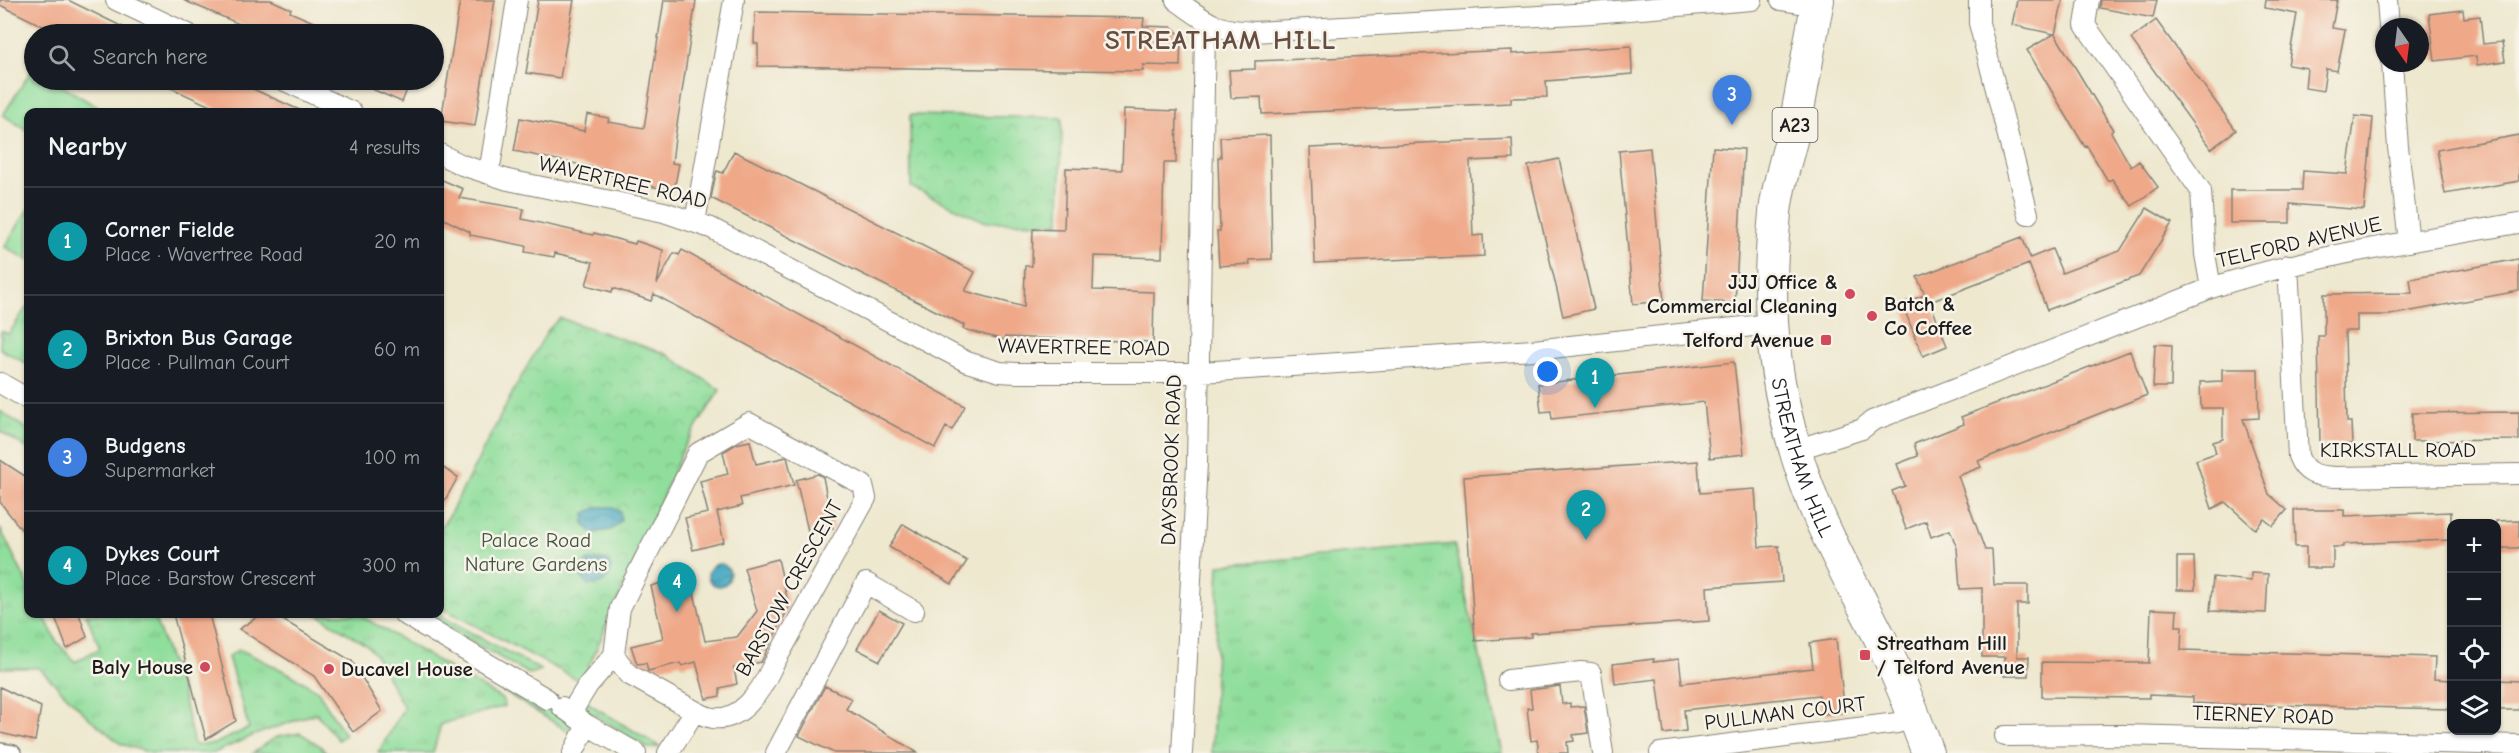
<!DOCTYPE html>
<html lang="en">
<head>
<meta charset="utf-8">
<style>
  :root { --surface:#171b24; --page:#20242c; --text:#f1f3f6; --muted:#9ea1a6; --line:#363941; --accent:#2563eb }
  body { margin:0; font-family:"Comic Neue",sans-serif; background:var(--page); color:var(--text) }
  .controls { position:absolute; right:18px; bottom:18px; display:grid; overflow:hidden; border-radius:12px; box-shadow:0 2px 4px #0004 }
  .controls button { width:54px; height:54px; display:grid; place-items:center; padding:0; border:0; border-bottom:2px solid var(--line); background:var(--surface); color:var(--text); font:30px sans-serif }
  .compass { position:absolute; left:2375px; top:18px; width:54px; height:54px; border-radius:50%; background:var(--surface); box-shadow:0 2px 4px #0004; rotate:166deg }
  .you { position:absolute; left:1548px; top:372px; width:21px; height:21px; margin:-15px; border:4px solid #fff; border-radius:50%; background:#1a73e8; box-shadow:0 0 0 9px #1a73e833 }
  .badge { display:grid; place-items:center; width:39px; height:39px; border-radius:50%; background:var(--accent); color:#fff; font-size:20px; font-weight:700 }
  .pin { position:absolute; translate:-50% -50px; filter:drop-shadow(0 2px 3px #0008) }
  .pin::after { content:''; position:absolute; top:32px; width:21px; height:18px; background:inherit; clip-path:polygon(0 0,100% 0,50% 100%) }
  .list { margin:0; padding:0; list-style:none }
  h2 { display:flex; justify-content:space-between; align-items:center; height:78px; margin:0; padding:0 24px; font-size:26px }
  h2 small { font-size:20px; font-weight:400; color:var(--muted) }
  .list li { display:grid; grid-template-columns:39px 1fr auto; gap:18px; align-items:center; box-sizing:border-box; height:108px; padding:0 24px; border-top:2px solid var(--line) }
  .list b { display:block; font-size:22px; white-space:nowrap }
  .list p { margin:0; font-size:20px; white-space:nowrap; color:var(--muted) }
  .list em { font-size:20px; font-style:normal; color:var(--muted) }
  .icon { flex:none; width:33px; height:33px; fill:none; stroke:currentColor; stroke-width:2; stroke-linecap:round; stroke-linejoin:round }
  .map { position:relative; flex:none; width:2519px; height:753px; overflow:hidden }
  .search { position:absolute; background:var(--surface); box-shadow:0 2px 4px #0004; left:24px; top:24px; width:420px; height:66px; display:flex; align-items:center; gap:15px; box-sizing:border-box; padding:0 21px; border-radius:33px; color:var(--muted); font-size:22px }
  .panel { position:absolute; background:var(--surface); box-shadow:0 2px 4px #0004; left:24px; top:108px; width:420px; height:510px; border-radius:12px }
  .map>svg:first-child { display:block }
  .grass { fill:url(#grass-tufts); stroke:#567d5c; stroke-width:1.5 }
  .park { fill:url(#park-crowns); stroke:#567d5c; stroke-width:1.5 }
  .pitch { fill:#90de9c; stroke:#567d5c; stroke-width:1.5 }
  .water { fill:url(#water-waves); stroke:#2e626e; stroke-width:1.5 }
  .building { fill:#efa989 }
  .lines { fill:none; stroke-linecap:round; stroke-linejoin:round }
  .pedestrian-casing { stroke:#858276; stroke-width:18 }
  .minor-casing { stroke:#858276; stroke-width:22 }
  .trunk-casing { stroke:#858276; stroke-width:34 }
  .pedestrian { stroke:#fff; stroke-width:15 }
  .minor { stroke:#fff; stroke-width:20 }
  .trunk { stroke:#fff; stroke-width:32 }
  .poi-dot { fill:#d1495b; stroke:#f7f3e8; stroke-width:2 }
  .labels { text-anchor:middle; dominant-baseline:central; stroke-width:5; stroke-linejoin:round; paint-order:stroke }
  .shield { fill:#f7f3e8; stroke:#5e5c59; stroke-width:1.5 }
  .shield-label { font-size:20px; font-weight:bold; fill:#1c1c1c }
  .street-label { font-size:21px; fill:#1c1c1c; stroke:#f7f3e8 }
  .poi-label { font-size:21px; font-weight:bold; fill:#1c1c1c; stroke:#f7f3e8; text-anchor:end }
  .park-label { font-size:21px; fill:#3f5642; stroke:#f7f3e8 }
  .district-label { font-size:27px; font-weight:bold; letter-spacing:1.5px; fill:#664d42; stroke:#f7f3e8 }
</style>
</head>
<body>
<div class="map">
<svg width="2519" height="753" viewBox="0 0 2519 753">
  <defs>
    <pattern id="grass-tufts" width="24" height="20" patternUnits="userSpaceOnUse" patternTransform="scale(1.5)"><rect width="24" height="20" fill="#90de9c"/><path d="M3 7l-1-3M5 7V3M7 7l1-3M15 17l-1-3M17 17v-4M19 17l1-3" fill="none" stroke="#7cbe86"/></pattern>
    <pattern id="park-crowns" width="20" height="18" patternUnits="userSpaceOnUse" patternTransform="scale(1.5)"><rect width="20" height="18" fill="#90de9c"/><path d="M2 6a3 3 0 1 1 6 0M12 15a3 3 0 1 1 6 0" fill="none" stroke="#7cbe86"/></pattern>
    <pattern id="water-waves" width="16" height="10" patternUnits="userSpaceOnUse" patternTransform="scale(1.5)"><rect width="16" height="10" fill="#40a7c1"/><path d="M0 5q4-4 8 0t8 0" fill="none" stroke="#35879c"/></pattern>
  </defs>
  <rect width="100%" height="100%" fill="#f7f3e8"/>
  <filter id="ink" filterUnits="userSpaceOnUse"><feTurbulence type="fractalNoise" baseFrequency=".0167" numOctaves="2"/><feDisplacementMap in="SourceGraphic" scale="12" xChannelSelector="R" yChannelSelector="G"/><feConvolveMatrix kernelMatrix="1 2 1 2 8 2 1 2 1" color-interpolation-filters="sRGB"/></filter>
  <filter id="wash" filterUnits="userSpaceOnUse"><feTurbulence type="fractalNoise" baseFrequency=".008" numOctaves="4" result="noise"/><feDisplacementMap in="SourceGraphic" scale="24" xChannelSelector="R" yChannelSelector="G"/><feGaussianBlur stdDeviation="1.35" result="paint"/><feColorMatrix in="noise" values="0 0 0 0 0 0 0 0 0 0 0 0 0 0 0 0 0 1.4 0 .05"/><feComposite in="paint" operator="in"/></filter>
  <g filter="url(#wash)">
    <rect width="100%" height="100%" fill="#eee8cf"/>
    <path class="grass" d="M27 306H28V364L0 349 1 331 9 334Z
      M0 411 28 430V449L0 431Z
      M0 528 28 585V614H43L57 642 75 662 100 648 86 614H153L182 692 194 745 214 744 249 728 228 657 239 649 290 674 318 691 345 735 338 740 316 713 252 736 214 753H151L121 744 89 718 39 668H0Z
      M1454 544 1502 753H1212L1219 565Z
      M317 614H358L502 699 505 706 441 724 433 753H378L404 708 376 656 368 646Z
      M424 614H436L541 670 529 674Z
      M468 666 569 722 571 733 469 670Z
      M583 700 660 747 648 748 582 707Z
      M300 733 319 745 327 753H253L276 737Z"/>
    <path class="park" d="M910 115 1062 118 1060 223 986 222 911 187Z
      M560 318 666 354 720 390 685 445 582 682 440 607V528L449 516 515 388 548 330Z"/>
    <path class="pitch" d="M33 68 34 80H52L106 112H28V131L3 115Z
      M28 209V260L5 247Z"/>
    <path class="water" d="M599 507H613L620 512 621 521 611 530 592 533 584 524 585 513Z
      M598 560 608 561 611 568 608 578 600 584 589 585 582 578V567L586 562Z
      M708 575a11 11 0 1 1 22 0a11 11 0 1 1-22 0Z"/>
    <g id="blocks">
      <path class="building" d="M0 0H68L137 34H59L0 5Z
        M183 0H271L291 9 290 12 341 34H263Z
        M460 0H495L475 126 441 121Z
        M538 0H574L560 78 526 73Z
        M664 0H696L675 138 672 163 679 164 674 190 640 185V180L606 174V170L514 151 520 118 584 131 587 114 609 118 608 122 644 128Z
        M2017 0H2063L2055 34 2113 130 2111 132 2131 167 2139 161 2158 187 2132 206 2112 179 2108 181 2087 146 2085 147 2027 50 2054 34 2012 25Z
        M2101 0H2157L2153 18 2100 8Z
        M2266 0H2337L2332 28 2345 30 2337 71 2326 69 2323 91 2305 88 2307 68 2288 65 2297 14 2265 8Z
        M2463 10 2464 18 2480 16 2483 44 2502 42 2505 61 2477 65 2476 56 2435 61 2429 14Z
        M755 12 1144 18 1143 26 1172 27 1181 36 1180 66 1143 65V71L758 66V44L754 43Z
        M2156 20 2236 130 2211 149 2131 39Z
        M1631 46 1632 74 1546 81 1547 97 1511 98V103L1262 114 1261 97 1231 98 1229 70 1255 69V61L1512 50V54Z
        M154 80H233L304 112H223Z
        M351 80H411L402 102Z
        M1124 109 1177 111 1176 163H1164L1162 258 1094 256 1093 290 1154 292 1153 342 1005 337 1004 340 963 329 964 325 711 198 716 173 717 171 723 173 734 151 975 272 965 291 1024 307 1025 266H1032L1033 229 1064 230 1066 168 1122 170Z
        M2355 116 2373 118 2364 210 2290 204V223H2230V190H2302L2303 171 2347 174Z
        M1270 135 1272 259 1249 260 1250 264 1219 266 1217 231H1220L1218 157H1221L1220 137Z
        M2519 135V181L2445 194 2437 150Z
        M1512 139 1513 159 1470 161 1473 236 1483 235 1484 256 1315 263 1310 148Z
        M1713 147 1744 149 1735 303 1703 301Z
        M1650 148 1664 301 1633 304 1619 151Z
        M1559 159 1594 309 1563 316 1528 166Z
        M440 179 463 189 459 198 524 209 522 219 593 235 594 233 635 244 636 241 663 250 657 284 674 253 679 255 682 250 965 406 952 430 946 427 935 448 654 294 651 301 613 288 612 292 586 285 593 262 555 253 554 257 525 252 526 246 470 235V232L440 217Z
        M2147 208 2172 223 2139 276 2047 310 2029 264 1930 302 1947 346 1923 356 1902 304 1925 295 1917 277 2022 237 2030 258 2052 249 2062 273 2120 251Z
        M2519 259V291L2390 315H2357V331H2345L2347 422H2351L2352 444H2320L2318 336H2324V294L2412 293 2410 279Z
        M2155 344 2172 345 2171 387H2153Z
        M2130 351 2147 395 1978 461 1981 467 1958 476 1985 550H1992L1994 585H2028V604H2017V657H2029L2028 676H2004V657H2007H1982V588L1960 589 1957 548 1950 530 1931 537 1926 521 1906 529 1892 491 1905 486 1897 464 1918 456 1914 444 1964 424 1961 417Z
        M1734 362 1744 454 1710 458 1704 402 1552 419 1551 411 1541 412 1538 384Z
        M2222 369H2258L2259 418 2243 419 2269 494 2287 510 2273 526 2264 519 2255 529 2225 502 2212 509 2196 460 2216 453 2213 442 2223 439V408H2201L2200 382 2222 381Z
        M2519 412V440L2412 441V413Z
        M750 441 756 464 787 457 794 485 740 498 742 506 717 512 724 542 693 550 685 518 708 513 700 481 728 474 723 452 736 444Z
        M0 460 28 478V538L0 502Z
        M1698 461 1700 493 1755 489 1759 547 1779 546 1782 582 1707 587 1709 621 1531 633V637L1475 641 1464 477Z
        M440 466 458 477 440 509Z
        M818 474 823 477 833 529 809 535 796 480Z
        M2294 510H2344V516L2451 512V540L2344 544V547H2333V568H2306V547H2295Z
        M2519 520V548H2496V521Z
        M903 524 967 561 952 584 889 547Z
        M2177 557H2194L2195 590H2177Z
        M778 559 789 607 761 662 734 668 737 684 720 688V696L706 699 696 662 682 666 680 663 648 671 646 663 637 664 631 646 663 638 651 586 690 575 705 641 737 637 757 611 744 568Z
        M2251 573 2268 574 2266 613 2210 611 2213 577 2251 581Z
        M2151 609 2177 610 2176 626H2182L2181 650 2435 657 2434 679 2451 680V709L2215 704 2193 703V697L2149 695V698L2042 697V662L2149 663Z
        M879 610 902 623 880 661 857 649Z
        M54 614H79L87 637 67 649Z
        M173 614H209L236 721 206 739Z
        M262 614H273L352 661 382 711 353 732 314 676 239 629Z
        M1836 639 1845 712 1822 714 1819 695 1684 710 1686 731 1664 734 1657 679 1615 684 1613 664 1654 659 1653 662 1679 659 1682 683 1813 668 1810 643Z
        M2499 680 2519 681V710H2498Z
        M825 686 852 699 846 709 918 753H834L799 736Z
        M1560 686 1562 704 1570 703V707L1584 706 1588 733 1573 735 1574 741 1567 742 1568 753H1539L1537 740 1531 741 1527 708H1532L1530 690Z
        M0 687 41 707 35 741 0 733Z"/>
    </g>
  </g>
  <g filter="url(#ink)">
    <use href="#blocks" fill-opacity="0" stroke="#858276" stroke-width="1.5"/>
    <g class="lines">
      <defs>
        <path id="pedestrian" d="M0 751 13 753"/>
        <path id="minor" d="M116 0 188 34
          M1176 0C1209 23 1213 30 1254 32L1592 13 1752 0
          M1781 0 1817 6
          M1979 0V23L2028 214
          M2089 0 2085 25 2201 191 2205 254 2211 288
          M2387 0 2389 27
          M2392 63 2398 147 2409 242
          M283 80 352 112
          M440 154 462 165 508 180 664 212 711 228 967 362 1000 372 1017 373H1186L1534 350 1771 324
          M486 173 491 161 517 0
          M695 222 734 0
          M2288 265 2298 456C2305 474 2316 476 2335 477L2519 474
          M0 383 28 399
          M1795 450 1862 429 1872 421 2211 288C2311 255 2416 241 2519 223
          M404 614 547 699
          M614 655 628 674 695 711
          M1508 680 1581 672 1591 673 1603 753
          M562 707 587 725 636 753
          M571 713 588 685 614 655 620 608 698 453 749 423 863 485 866 498 771 669C761 691 741 722 713 718 707 717 700 714 695 711L668 753
          M2005 736 2123 735 2519 745
          M573 753 587 725
          M776 753 866 583 914 611
          M1182 753 1197 463 1205 32 1209 25
          M1660 753 1897 723 1915 717"/>
        <g id="trunk">
          <path id="s1" d="M1818 0C1810 40 1804 80 1796 120 1789 152 1778 181 1775 213 1764 319 1775 402 1813 502 1832 550 1858 594 1881 640 1899 677 1914 715 1928 753"/>
        </g>
      </defs>
      <use href="#pedestrian" class="pedestrian-casing"/>
      <use href="#minor" class="minor-casing"/>
      <use href="#trunk" class="trunk-casing"/>
      <use href="#pedestrian" class="pedestrian"/>
      <use href="#minor" class="minor"/>
      <use href="#trunk" class="trunk"/>
    </g>
  </g>
  <g class="poi-dot">
    <circle cx="1850" cy="294" r="6"/>
    <circle cx="1872" cy="316" r="6"/>
    <rect x="1820" y="334" width="12" height="12" rx="3"/>
    <rect x="1859" y="649" width="12" height="12" rx="3"/>
    <circle cx="205" cy="667" r="6"/>
    <circle cx="329" cy="669" r="6"/>
  </g>
  <g class="labels">
    <rect class="shield" x="1772.5" y="108" width="45" height="34" rx="4.5"/>
    <g class="shield-label">
      <text x="1795" y="125">A23</text>
    </g>
    <g class="street-label">
      <text transform="translate(623 182) rotate(13)">WAVERTREE ROAD</text>
      <text transform="translate(2299 242) rotate(-13)">TELFORD AVENUE</text>
      <text transform="translate(1084 347) rotate(1)">WAVERTREE ROAD</text>
      <text x="2398" y="450">KIRKSTALL ROAD</text>
      <text stroke="none"><textPath href="#s1" startOffset="466">STREATHAM HILL</textPath></text>
      <text transform="translate(1171 460) rotate(-88)">DAYSBROOK ROAD</text>
      <text transform="translate(789 588) rotate(-61)">BARSTOW CRESCENT</text>
      <text transform="translate(1785 713) rotate(-7)">PULLMAN COURT</text>
      <text transform="translate(2263 715) rotate(2)">TIERNEY ROAD</text>
    </g>
    <g class="poi-label">
      <text x="1838" y="282">JJJ Office &amp;<tspan x="1838" dy="24">Commercial Cleaning</tspan></text>
      <text x="1884" y="304" text-anchor="start">Batch &amp;<tspan x="1884" dy="24">Co Coffee</tspan></text>
      <text x="1814" y="340">Telford Avenue</text>
      <text x="1877" y="643" text-anchor="start">Streatham Hill<tspan x="1877" dy="24">/ Telford Avenue</tspan></text>
      <text x="193" y="667">Baly House</text>
      <text x="341" y="669" text-anchor="start">Ducavel House</text>
    </g>
    <g class="park-label">
      <text x="536" y="540">Palace Road<tspan x="536" dy="24">Nature Gardens</tspan></text>
    </g>
    <g class="district-label">
      <text x="1221" y="40">STREATHAM HILL</text>
    </g>
  </g>
</svg>
<div class="controls">
<button>+</button>
<button>−</button>
<button><svg class="icon" aria-label="locate" viewBox="0 0 24 24"><circle cx="12" cy="12" r="6"/><path d="M12 2v4M12 18v4M2 12h4M18 12h4"/></svg></button>
<button><svg class="icon" aria-label="layers" viewBox="0 0 24 24"><path d="M12 4l9 5-9 5-9-5zM3 14l9 5 9-5"/></svg></button>
</div>
<svg class="compass" viewBox="-18 -18 36 36"><path d="M0-13l5 13h-10z" fill="#e53935"/><path d="M0 13l5-13h-10z" fill="#9ea1a6"/></svg>
<div class="you"></div>
<div class="pin badge" style="left:1595px;top:408px;background:#0f9aa8">1</div>
<div class="pin badge" style="left:1586px;top:540px;background:#0f9aa8">2</div>
<div class="pin badge" style="left:1732px;top:125px;background:#3f7fe0">3</div>
<div class="pin badge" style="left:677px;top:612px;background:#0f9aa8">4</div>
<div class="search"><svg class="icon" aria-label="search" viewBox="0 0 24 24"><circle cx="10" cy="10" r="6"/><path d="M15 15l6 6"/></svg>Search here</div>
<section class="panel">
<h2>Nearby<small>4 results</small></h2>
<ul class="list">
<li><span class="badge" style="background:#0f9aa8">1</span><div><b>Corner Fielde</b><p>Place · Wavertree Road</p></div><em>20 m</em></li>
<li><span class="badge" style="background:#0f9aa8">2</span><div><b>Brixton Bus Garage</b><p>Place · Pullman Court</p></div><em>60 m</em></li>
<li><span class="badge" style="background:#3f7fe0">3</span><div><b>Budgens</b><p>Supermarket</p></div><em>100 m</em></li>
<li><span class="badge" style="background:#0f9aa8">4</span><div><b>Dykes Court</b><p>Place · Barstow Crescent</p></div><em>300 m</em></li>
</ul>
</section>
</div>
</body>
</html>
